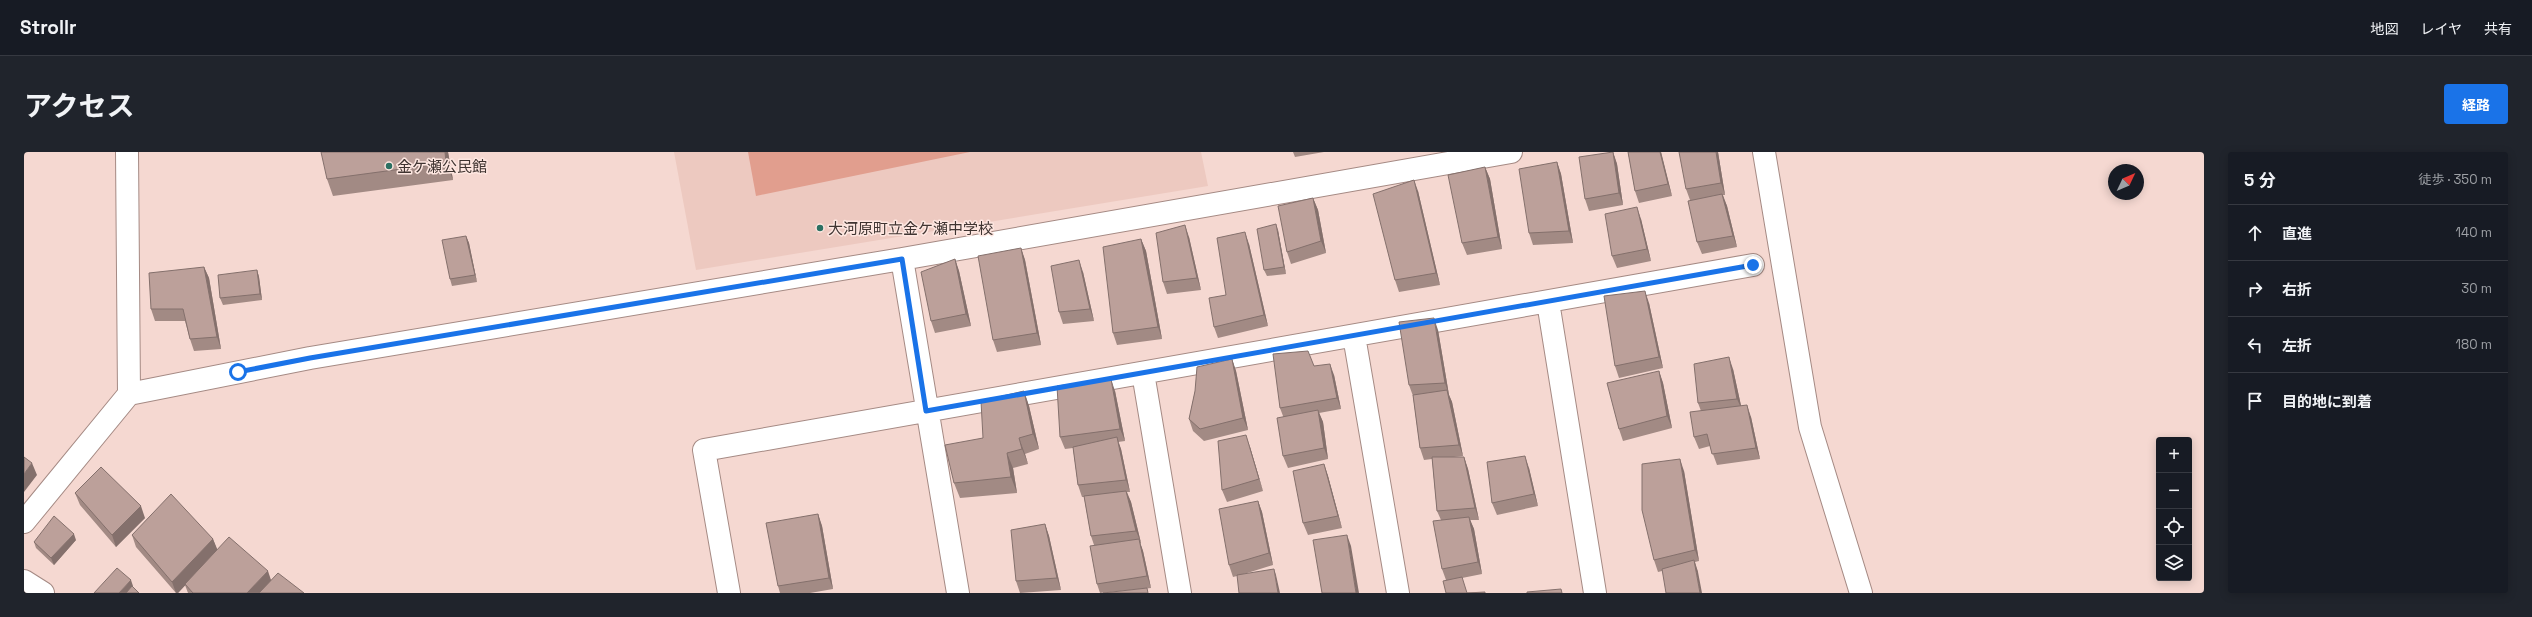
<!DOCTYPE html>
<html lang="ja">
<head>
<meta charset="utf-8">
<style>
  :root { --surface:#171b24; --page:#20242c; --text:#f1f3f6; --muted:#9ea1a6; --line:#363941; --accent:#1a73e8 }
  body { margin:0; font-family:"Space Grotesk","Noto Sans JP",sans-serif; background:var(--page); color:var(--text) }
  .controls { position:absolute; right:12px; bottom:12px; display:grid; overflow:hidden; border-radius:4px; box-shadow:0 2px 10px #0003 }
  .controls button { width:36px; height:36px; display:grid; place-items:center; padding:0; border:0; border-bottom:1px solid var(--line); background:var(--surface); color:var(--text); font:20px sans-serif }
  .compass { position:absolute; left:2084px; top:12px; width:36px; height:36px; border-radius:50%; background:var(--surface); box-shadow:0 2px 10px #0003; rotate:46deg }
  .stop { position:absolute; width:12px; height:12px; margin:-9px; border:3px solid #1a73e8; border-radius:50%; background:#fff }
  .stop.end { background:#1a73e8; border-color:#fff; box-shadow:0 1px 4px #0008 }
  .list { margin:0; padding:0; list-style:none }
  h2 { display:flex; justify-content:space-between; align-items:center; height:52px; margin:0; padding:0 16px; font-size:17px }
  h2 small { font-size:13px; font-weight:400; color:var(--muted) }
  .list li { display:grid; grid-template-columns:26px 1fr auto; gap:12px; align-items:center; box-sizing:border-box; height:56px; padding:0 16px; border-top:1px solid var(--line) }
  .list b { display:block; font-size:15px; white-space:nowrap }
  .list em { font-size:13px; font-style:normal; color:var(--muted) }
  .icon { flex:none; width:22px; height:22px; fill:none; stroke:currentColor; stroke-width:2; stroke-linecap:round; stroke-linejoin:round }
  .map { position:relative; flex:none; width:2180px; height:441px; overflow:hidden; border-radius:4px }
  header { display:flex; align-items:center; gap:24px; box-sizing:border-box; height:56px; padding:0 20px; background:var(--surface); border-bottom:1px solid var(--line) }
  header strong { font-size:19px }
  nav { display:flex; gap:22px; margin-inline-start:auto; font-size:14px }
  .intro { display:flex; align-items:center; justify-content:space-between; box-sizing:border-box; height:96px; padding:0 24px }
  h1 { margin:0; font-size:28px }
  .button { padding:10px 18px; border-radius:4px; background:var(--accent); color:#fff; font-size:14px; font-weight:700 }
  main { display:flex; gap:24px; padding:0 24px }
  aside { flex:1; background:var(--surface); border-radius:4px; box-shadow:0 2px 10px #0003 }
  .map>svg:first-child { display:block }
  .built { fill:#edc9c0 }
  .green { fill:#e19e8e }
  .lines { fill:none; stroke-linecap:round; stroke-linejoin:round }
  .minor-casing { stroke:#a58a84; stroke-width:24 }
  .minor { stroke:#fff; stroke-width:22 }
  .wall { fill:#a28a84 }
  .shaded-wall { fill:#84706c }
  .building { fill:#bca09a; stroke:#84706c }
  .route { stroke:#1a73e8; stroke-width:5 }
  .poi-dot { fill:#2c7062; stroke:#fee7e1; stroke-width:1.5 }
  .labels { text-anchor:middle; dominant-baseline:central; stroke-width:3; stroke-linejoin:round; paint-order:stroke }
  .poi-label { font-size:15px; fill:#3f3431; stroke:#fee7e1; text-anchor:start }
</style>
</head>
<body>
<header>
<strong>Strollr</strong>
<nav><a>地図</a><a>レイヤ</a><a>共有</a></nav>
</header>
<div class="intro"><h1>アクセス</h1><a class="button">経路</a></div>
<main>
<div class="map">
<svg width="2180" height="441" viewBox="0 0 2180 441">
  <rect width="100%" height="100%" fill="#f5d8d1"/>
  <path class="built" d="M650 0H1177L1184 34 672 118Z"/>
  <path class="green" d="M724 0H946L732 44Z"/>
  <g class="lines">
    <defs>
      <path id="minor" d="M103 0 105 242
        M1740 0 1786 275 1837 441
        M878 107 934 441
        M1524 150 1571 441
        M1330 184 1374 441
        M1119 221 1156 441
        M0 370 105 242 286 206 878 107 1487 0
        M0 429 19 441
        M705 441 680 298 1729 113"/>
    </defs>
    <use href="#minor" class="minor-casing"/>
    <use href="#minor" class="minor"/>
  </g>
  <path class="wall" d="M424 0 429 28 309 44 303 27Z
    M1269 0H1300L1271 5Z
    M1589 0 1593 12 1599 53 1565 59 1561 47Z
    M1604 0H1637L1648 44 1615 51 1611 39Z
    M1694 0 1701 43H1699L1703 54 1713 95 1678 102 1673 90 1666 48 1662 37Z
    M1533 10 1537 22 1549 91 1509 93 1505 81Z
    M1461 15 1466 27 1478 97 1443 103 1438 91Z
    M1394 39 1416 133 1375 140 1371 128Z
    M1289 46 1294 58 1302 101 1267 112 1263 100Z
    M1617 67 1627 109 1593 116 1588 104Z
    M1254 78 1262 122 1243 124 1240 118Z
    M442 84 445 91 453 130 428 134 426 127Z
    M1165 85 1177 138 1143 142 1139 130Z
    M1117 87 1122 99 1138 187 1093 193 1089 181Z
    M1225 92 1244 174 1194 186 1190 175Z
    M997 96 1001 108 1017 193 973 200 969 188Z
    M931 107 935 119 947 174 911 181 907 169Z
    M180 115 185 126 197 197 170 199 166 187 161 169H131L127 157Z
    M233 118 235 125 238 148 199 153 196 146Z
    M1059 120 1070 169 1039 172 1035 160Z
    M1625 151 1639 216 1595 226 1591 214Z
    M1414 178 1425 243 1428 250 1439 304 1430 305H1440L1444 317 1455 368H1446L1450 377 1458 422 1438 426 1422 441V428L1418 417 1417 368 1413 359 1408 307 1400 308 1396 296 1389 244 1385 233Z
    M1208 207 1212 219 1224 278 1180 289 1169 279 1165 267 1171 239Z
    M1290 214 1310 223 1317 257 1295 261 1299 270 1304 307 1264 316 1259 304V264L1256 256Z
    M1709 217 1717 254 1727 265 1736 307 1693 313 1686 294 1675 297 1670 285 1677 259 1674 251Z
    M1635 219 1639 231 1648 276 1599 289 1595 277Z
    M1000 239 1005 254 1015 297 1001 302 1004 312 989 316 993 341 936 346 930 331 959 286Z
    M1091 239 1101 289 1094 290 1097 297 1106 340H1103L1107 350 1117 391H1116L1119 399 1127 436 1076 441 1073 432 1070 393 1067 384 1060 345H1058L1054 333 1049 296 1041 297 1036 285Z
    M1226 295 1239 339 1203 350 1198 338Z
    M1300 312 1304 324 1318 376 1284 383 1279 371Z
    M1505 316 1514 354 1473 363 1468 351Z
    M1660 319 1675 409 1671 410 1674 420 1638 419 1634 420 1630 408Z
    M51 341 121 366 92 395 56 353Z
    M1234 349 1238 360 1249 413 1220 422 1252 423 1213 424 1209 425 1205 413Z
    M794 362 798 374 809 437 786 441H756L754 434Z
    M1021 372 1025 384 1037 438 996 441 992 429Z
    M108 383 189 387 193 398 247 428 280 441H164L161 433 154 441H152L112 395Z
    M52 388 30 413 12 396 10 390Z"/>
  <path class="shaded-wall" d="M421 0H424L429 28 422 11Z
    M1589 0 1593 12 1599 53 1595 41Z
    M1636 0H1637L1648 44 1644 32Z
    M1692 0H1694L1701 43 1697 31Z
    M1533 10 1537 22 1549 91 1545 79Z
    M1461 15 1466 27 1478 97 1474 85Z
    M1390 28 1394 39 1416 133 1412 121Z
    M1698 42 1703 54 1713 95 1709 84Z
    M1289 46 1294 58 1302 101 1297 89Z
    M1613 55 1617 67 1627 109 1623 97Z
    M1252 72 1254 78 1262 122 1260 115Z
    M1161 73 1165 85 1177 138 1173 126Z
    M1221 80 1225 92 1244 174 1240 163Z
    M442 84 445 91 453 130 451 123Z
    M1117 87 1122 99 1138 187 1134 175Z
    M997 96 1001 108 1017 193 1013 181Z
    M931 107 935 119 947 174 942 162Z
    M1055 108 1059 120 1070 169 1066 157Z
    M180 115 185 126 197 197 193 185Z
    M233 118 235 125 238 148 236 142Z
    M1621 139 1625 151 1639 216 1635 205Z
    M1410 166 1414 178 1425 243 1421 231Z
    M1705 205 1709 217 1718 258 1713 247Z
    M1208 207 1212 219 1224 278 1219 266Z
    M1306 212 1310 223 1317 257 1313 246Z
    M1635 219 1639 231 1648 276 1643 264Z
    M1087 227 1091 239 1101 289 1096 277Z
    M1423 238 1428 250 1439 304 1435 293Z
    M1000 239 1005 254 1015 297 1009 282Z
    M1723 253 1727 265 1736 307 1732 296Z
    M1294 258 1299 270 1304 307 1300 296Z
    M1222 283 1226 295 1239 339 1235 327Z
    M1093 285 1097 297 1106 340 1102 328Z
    M995 286 1001 302 1004 312 998 297Z
    M983 301 989 316 993 341 987 325Z
    M1501 304 1505 316 1514 354 1510 342Z
    M1440 305 1444 317 1455 368 1451 356Z
    M1656 307 1660 319 1675 409 1671 398Z
    M8 311 13 323 0 340V322Z
    M1300 312 1304 324 1318 376 1314 364Z
    M1102 339 1107 350 1117 391 1112 379Z
    M1234 349 1238 360 1249 413 1245 401Z
    M117 354 121 366 92 395 88 383Z
    M794 362 798 374 809 437 805 426Z
    M1445 365 1450 377 1458 422 1454 410Z
    M1021 372 1025 384 1037 438 1033 426Z
    M50 382 52 388 30 413 27 406Z
    M1323 383 1327 394 1335 441H1332Z
    M189 387 194 399 154 441H152L148 430Z
    M1115 387 1119 399 1127 436 1123 424Z
    M1670 408 1674 420 1678 441H1676Z
    M1250 417 1252 423 1256 441H1254Z
    M244 419 248 431 238 441H223Z
    M107 428 109 434 103 441H95Z"/>
  <path class="building" d="M297 0H421L422 11 303 27Z
    M1589 0 1595 41 1561 47 1555 5Z
    M1604 0H1636L1644 32 1611 39Z
    M1655 0H1692L1697 31 1662 37Z
    M1533 10 1545 79 1505 81 1495 17Z
    M1461 15 1474 85 1438 91 1424 23Z
    M1390 28 1412 121 1371 128 1349 42Z
    M1698 42 1709 84 1673 90 1664 49Z
    M1289 46 1297 89 1263 100 1254 54Z
    M1613 55 1623 97 1588 104 1581 62Z
    M1252 72 1260 115 1240 118 1233 77Z
    M1161 73 1173 126 1139 130 1132 81Z
    M1221 80 1240 163 1190 175 1185 146 1202 143 1193 86Z
    M442 84 451 123 426 127 418 88Z
    M1117 87 1134 175 1089 181 1079 95Z
    M997 96 1013 181 969 188 954 104Z
    M931 107 942 162 907 169 897 120Z
    M1055 108 1066 157 1035 160 1027 114Z
    M180 115 193 185 166 187 159 157H127L125 121Z
    M233 118 236 142 196 146 194 123Z
    M1621 139 1635 205 1591 214 1580 144Z
    M1410 166 1421 231 1385 233 1375 170Z
    M1284 199 1290 214 1306 212 1313 246 1256 256 1249 202Z
    M1705 205 1713 247 1674 251 1670 212Z
    M1208 207 1219 266 1176 277 1165 267 1171 239 1173 215Z
    M1635 219 1643 264 1595 277 1583 231Z
    M1087 227 1096 277 1036 285 1033 234Z
    M1423 238 1435 293 1396 296 1389 243Z
    M1000 239 1009 282 995 286 998 297 983 301 987 325 930 331 921 293 959 286 957 249Z
    M1723 253 1732 296 1688 302 1683 282 1670 285 1666 260Z
    M1294 258 1300 296 1259 304 1253 266Z
    M1222 283 1235 327 1198 338 1194 289Z
    M1093 285 1102 328 1054 333 1049 295Z
    M1501 304 1510 342 1468 351 1463 310Z
    M0 305 8 311 0 322Z
    M1408 305H1440L1451 356 1413 359Z
    M1656 307 1671 398 1630 408 1618 358V312Z
    M1300 312 1314 364 1279 371 1269 319Z
    M77 315 117 354 88 383 51 341Z
    M1102 339 1112 379 1067 384 1060 344Z
    M147 342 189 387 148 430 108 383Z
    M1234 349 1245 401 1205 413 1195 357Z
    M794 362 805 426 754 434 742 371Z
    M30 364 50 382 27 406 10 390Z
    M1445 365 1454 410 1418 417 1409 369Z
    M1021 372 1033 426 992 429 987 378Z
    M1323 383 1332 441H1298L1289 388Z
    M205 385 244 419 223 441H169L161 432Z
    M1115 387 1123 424 1073 432 1066 394Z
    M1670 408 1676 441H1642L1638 417Z
    M93 416 107 428 95 441H70Z
    M1250 417 1254 441H1215L1213 423Z
    M254 421 280 441H235Z
    M1438 425 1443 441 1461 440V441H1422L1419 429Z
    M108 434 115 441H102Z
    M1123 436 1124 441H1079Z
    M1537 437 1538 441H1503V440Z"/>
  <g class="lines">
    <path class="route" d="M214 220 286 206 878 107 902 259 1729 113"/>
  </g>
  <g class="poi-dot">
    <circle cx="365" cy="14" r="4"/>
    <circle cx="796" cy="76" r="4"/>
  </g>
  <g class="labels">
    <g class="poi-label">
      <text x="373" y="14">金ケ瀬公民館</text>
      <text x="804" y="76">大河原町立金ケ瀬中学校</text>
    </g>
  </g>
</svg>
<div class="controls">
<button>+</button>
<button>−</button>
<button><svg class="icon" aria-label="locate" viewBox="0 0 24 24"><circle cx="12" cy="12" r="6"/><path d="M12 2v4M12 18v4M2 12h4M18 12h4"/></svg></button>
<button><svg class="icon" aria-label="layers" viewBox="0 0 24 24"><path d="M12 4l9 5-9 5-9-5zM3 14l9 5 9-5"/></svg></button>
</div>
<svg class="compass" viewBox="-18 -18 36 36"><path d="M0-13l5 13h-10z" fill="#e53935"/><path d="M0 13l5-13h-10z" fill="#9ea1a6"/></svg>
<div class="stop" style="left:214px;top:220px"></div>
<div class="stop end" style="left:1729px;top:113px"></div>
</div>
<aside>
<h2>5 分<small>徒歩 · 350 m</small></h2>
<ul class="list">
<li><svg class="icon" aria-label="ahead" viewBox="0 0 24 24"><path d="M12 20V5M6 11l6-6 6 6"/></svg><div><b>直進</b></div><em>140 m</em></li>
<li><svg class="icon" aria-label="right" viewBox="0 0 24 24"><path d="M7 20v-9h11M14 6l5 5-5 5"/></svg><div><b>右折</b></div><em>30 m</em></li>
<li><svg class="icon" aria-label="left" viewBox="0 0 24 24"><path d="M17 20v-9H6M10 6l-5 5 5 5"/></svg><div><b>左折</b></div><em>180 m</em></li>
<li><svg class="icon" aria-label="arrive" viewBox="0 0 24 24"><path d="M6 21V4h12l-3 4 3 4H6"/></svg><div><b>目的地に到着</b></div></li>
</ul>
</aside>
</main>
</body>
</html>
